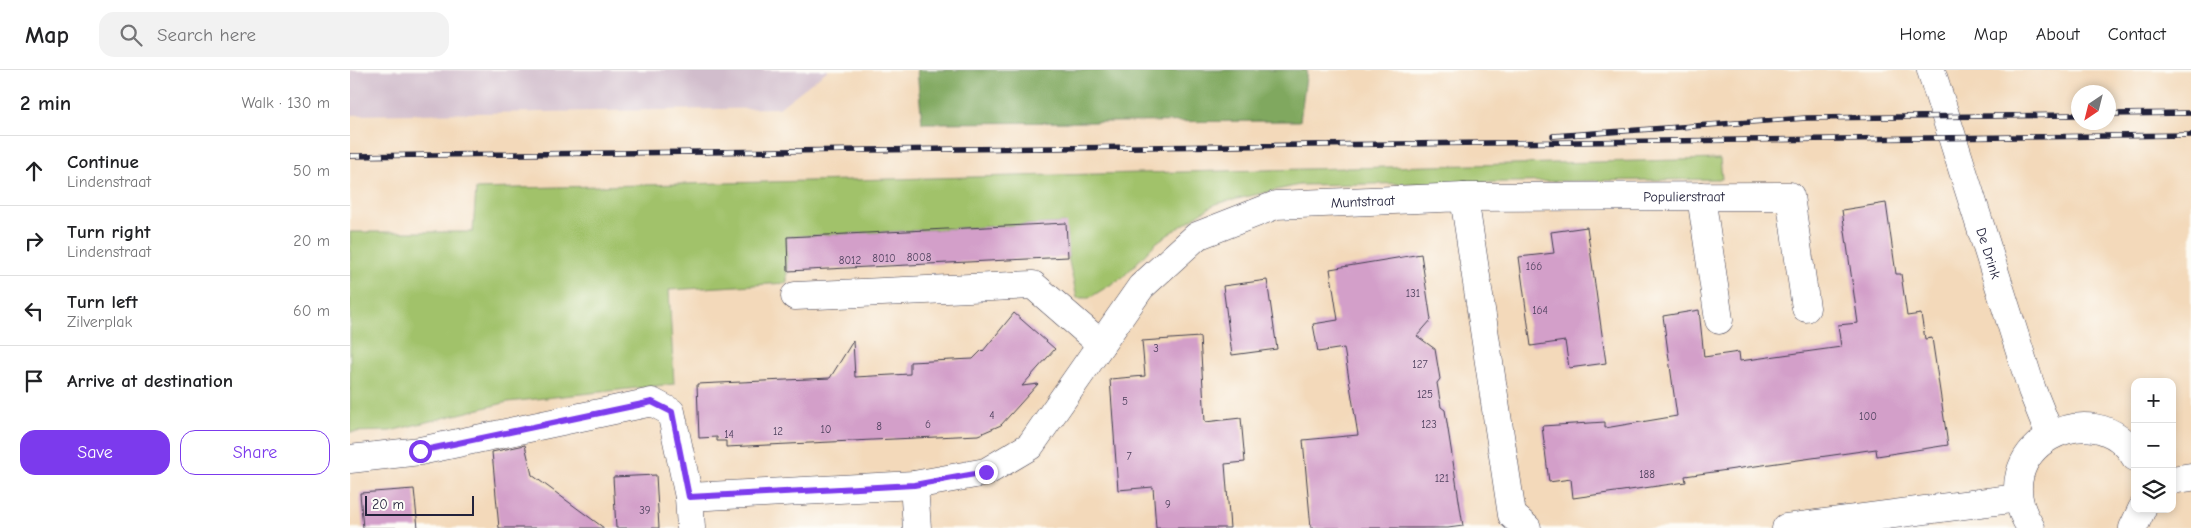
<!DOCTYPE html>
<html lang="en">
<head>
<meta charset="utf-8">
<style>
  :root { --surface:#fff; --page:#f2f2f2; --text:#202124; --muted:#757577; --line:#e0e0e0; --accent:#7c3aed }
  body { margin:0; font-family:"Comic Neue",sans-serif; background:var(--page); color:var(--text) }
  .controls { position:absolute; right:15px; bottom:15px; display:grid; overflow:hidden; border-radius:10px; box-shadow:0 2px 8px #0003 }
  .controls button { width:45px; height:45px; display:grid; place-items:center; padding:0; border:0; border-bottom:1px solid var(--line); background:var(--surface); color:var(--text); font:25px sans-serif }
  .compass { position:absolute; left:1721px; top:15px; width:45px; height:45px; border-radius:50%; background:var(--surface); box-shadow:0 2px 8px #0003; rotate:215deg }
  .scale { position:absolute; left:15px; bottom:12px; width:109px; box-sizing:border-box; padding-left:5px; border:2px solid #22223b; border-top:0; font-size:14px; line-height:18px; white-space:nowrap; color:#22223b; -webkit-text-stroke:4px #fdfcf7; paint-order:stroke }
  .stop { position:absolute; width:15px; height:15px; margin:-11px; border:4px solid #7c3aed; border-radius:50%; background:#fff }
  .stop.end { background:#7c3aed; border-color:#fff; box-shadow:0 1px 5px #0008 }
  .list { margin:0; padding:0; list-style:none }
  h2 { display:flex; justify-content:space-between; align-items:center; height:65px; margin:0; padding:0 20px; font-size:21px }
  h2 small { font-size:16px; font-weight:400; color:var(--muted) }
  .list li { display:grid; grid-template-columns:32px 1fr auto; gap:15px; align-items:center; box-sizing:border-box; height:70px; padding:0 20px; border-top:1px solid var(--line) }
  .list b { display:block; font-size:19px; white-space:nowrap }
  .list p { margin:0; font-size:16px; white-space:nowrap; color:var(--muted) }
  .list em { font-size:16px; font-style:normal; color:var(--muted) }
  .actions { display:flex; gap:10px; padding:15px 20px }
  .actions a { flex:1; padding:11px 0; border:1px solid var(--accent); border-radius:15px; text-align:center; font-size:18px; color:var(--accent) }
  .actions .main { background:var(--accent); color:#fff }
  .icon { flex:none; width:28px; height:28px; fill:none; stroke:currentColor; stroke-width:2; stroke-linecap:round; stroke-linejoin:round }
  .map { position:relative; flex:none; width:1841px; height:458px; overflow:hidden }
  header { display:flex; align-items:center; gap:30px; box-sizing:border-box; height:70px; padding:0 25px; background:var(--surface); border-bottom:1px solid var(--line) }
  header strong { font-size:24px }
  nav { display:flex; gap:28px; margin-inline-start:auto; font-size:18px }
  .search { width:350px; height:45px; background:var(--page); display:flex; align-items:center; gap:12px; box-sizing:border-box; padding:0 18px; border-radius:15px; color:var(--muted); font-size:19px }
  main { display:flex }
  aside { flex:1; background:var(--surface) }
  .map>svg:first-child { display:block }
  .industrial { fill:#d1bdcc }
  .green { fill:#a1c26b; stroke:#627253 }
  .forest { fill:#80a85f; stroke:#51654d }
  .building { fill:#d39fc9 }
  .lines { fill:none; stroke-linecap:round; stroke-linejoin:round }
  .minor-casing { stroke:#413d4e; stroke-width:29 }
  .minor { stroke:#fff; stroke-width:28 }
  .rail-casing { stroke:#22223b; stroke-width:5.5 }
  .rail { stroke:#fdfcf7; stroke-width:4; stroke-dasharray:11; stroke-linecap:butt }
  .route { stroke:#7c3aed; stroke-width:6 }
  .labels { text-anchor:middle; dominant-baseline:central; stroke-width:4; stroke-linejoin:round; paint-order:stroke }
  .number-label { font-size:11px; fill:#4e415e }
  .street-label { font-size:14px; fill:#22223b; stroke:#fdfcf7 }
</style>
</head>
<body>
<header>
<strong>Map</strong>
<div class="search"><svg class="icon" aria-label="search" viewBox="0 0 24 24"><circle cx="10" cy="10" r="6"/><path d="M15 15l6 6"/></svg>Search here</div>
<nav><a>Home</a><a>Map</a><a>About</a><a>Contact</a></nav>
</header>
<main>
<aside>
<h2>2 min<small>Walk · 130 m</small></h2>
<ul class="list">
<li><svg class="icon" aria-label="ahead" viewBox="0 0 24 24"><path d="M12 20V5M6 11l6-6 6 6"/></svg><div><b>Continue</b><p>Lindenstraat</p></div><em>50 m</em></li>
<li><svg class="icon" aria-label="right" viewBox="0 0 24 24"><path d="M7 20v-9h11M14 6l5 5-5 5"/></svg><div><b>Turn right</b><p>Lindenstraat</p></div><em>20 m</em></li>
<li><svg class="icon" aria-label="left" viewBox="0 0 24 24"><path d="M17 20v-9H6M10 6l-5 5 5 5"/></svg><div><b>Turn left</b><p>Zilverplak</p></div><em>60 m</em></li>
<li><svg class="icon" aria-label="arrive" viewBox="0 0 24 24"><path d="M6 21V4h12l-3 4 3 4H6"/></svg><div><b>Arrive at destination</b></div></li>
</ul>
<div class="actions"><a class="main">Save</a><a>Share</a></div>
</aside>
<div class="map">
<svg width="1841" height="458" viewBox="0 0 1841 458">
  <rect width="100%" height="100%" fill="#fdfcf7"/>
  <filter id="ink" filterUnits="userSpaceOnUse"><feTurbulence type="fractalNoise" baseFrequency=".02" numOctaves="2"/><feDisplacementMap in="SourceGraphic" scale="10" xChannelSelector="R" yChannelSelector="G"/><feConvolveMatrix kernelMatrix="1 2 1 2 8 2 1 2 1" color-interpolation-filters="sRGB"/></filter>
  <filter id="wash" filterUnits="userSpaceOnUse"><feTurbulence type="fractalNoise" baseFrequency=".0096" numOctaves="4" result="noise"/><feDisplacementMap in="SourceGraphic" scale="20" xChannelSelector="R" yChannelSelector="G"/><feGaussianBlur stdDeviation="1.12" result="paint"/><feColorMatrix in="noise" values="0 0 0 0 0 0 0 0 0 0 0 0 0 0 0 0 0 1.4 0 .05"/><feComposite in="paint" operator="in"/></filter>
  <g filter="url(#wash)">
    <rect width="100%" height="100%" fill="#f3d9ba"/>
    <path class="industrial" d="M0 0H478L429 38 0 45Z"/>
    <path class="green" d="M1370 89 1372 109 949 115 865 134 807 172 773 207 739 228H727L718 187 715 153 437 167V213L319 220 324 314 158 332 40 361 0 362V162H123L126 119Z"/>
    <path class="forest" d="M567 0H957L950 51 572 53Z"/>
    <g id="blocks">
      <path class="building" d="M1536 133 1546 204H1551L1557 246 1571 244 1575 269 1582 268 1598 375 1527 386 1526 379 1335 406 1336 412 1223 428 1221 409 1199 412 1192 356 1255 352V358L1327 346 1313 246 1349 240 1354 287 1389 282 1390 291 1491 277 1488 255 1508 253 1492 140Z
        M716 153 718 187 438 201 437 167Z
        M1237 157 1256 293 1219 298 1215 271 1181 276 1169 187 1204 183 1201 162Z
        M1071 184 1081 250 1067 266 1085 279 1090 309 1087 313 1091 337 1095 340 1113 456 1098 458H961L953 370 1008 365 994 278 968 282 963 254 988 250 980 199Z
        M917 210 927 279 882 285 873 216Z
        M664 243 705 279 672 316 688 314 651 355 628 365 376 377V371H367V367L349 368 347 314 480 308 503 271 505 307 560 304V292L623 289 632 280 633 281Z
        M850 267 855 352 891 348 895 392 875 394 880 458H806L803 417 768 420 760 309 795 306 792 271Z
        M175 375 182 405 254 458H149L142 382Z
        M306 405 309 458H266L263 407Z
        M64 419 68 458H13L10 423Z"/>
    </g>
  </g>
  <g filter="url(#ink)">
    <use href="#blocks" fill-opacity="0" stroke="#413d4e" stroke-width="1"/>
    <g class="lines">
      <defs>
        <g id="minor">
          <path id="s1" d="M1581 0 1682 320 1700 365"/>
          <path d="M1351 126 1369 250"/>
          <path id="s2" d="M1114 127 1440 126 1456 238"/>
          <path d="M445 226 683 215 751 274"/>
          <path d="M0 389 70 381 302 332 321 342 339 427 341 458"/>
          <path d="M1822 410 1841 407"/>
          <path d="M564 415 567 458"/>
          <path id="s3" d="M339 427 564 415 636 402 680 376 791 217 847 166 926 135 1114 127 1162 445 1177 458"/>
          <path d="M1436 458 1668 428"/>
          <path d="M1681 458C1629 378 1747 319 1785 387"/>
          <path d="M1783 458 1792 439"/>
        </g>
      </defs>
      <use href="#minor" class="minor-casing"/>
      <use href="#minor" class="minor"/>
      <defs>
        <path id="rail" d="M1758 44 1841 43
          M1203 66 1456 48 1728 45
          M0 86 1841 65"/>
      </defs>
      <use href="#rail" class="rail-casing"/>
      <use href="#rail" class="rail"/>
    </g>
  </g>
  <g class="lines" filter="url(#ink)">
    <path class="route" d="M70 381 302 332 322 342 339 427 564 415 636 402"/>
  </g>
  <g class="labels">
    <g class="number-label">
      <text x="569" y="187">8008</text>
      <text x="534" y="188">8010</text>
      <text x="500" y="190">8012</text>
      <text x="1184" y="196">166</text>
      <text x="1063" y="223">131</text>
      <text x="1190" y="240">164</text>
      <text x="806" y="278">3</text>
      <text x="1070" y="294">127</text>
      <text x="1075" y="324">125</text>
      <text x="775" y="331">5</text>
      <text x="642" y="345">4</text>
      <text x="1518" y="346">100</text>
      <text x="578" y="354">6</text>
      <text x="1079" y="354">123</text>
      <text x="529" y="356">8</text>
      <text x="476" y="359">10</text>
      <text x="428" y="361">12</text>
      <text x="379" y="364">14</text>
      <text x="779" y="386">7</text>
      <text x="1297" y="404">188</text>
      <text x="1092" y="408">121</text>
      <text x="818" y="434">9</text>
      <text x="295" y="440">39</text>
    </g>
    <g class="street-label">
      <text stroke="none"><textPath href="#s2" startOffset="220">Populierstraat</textPath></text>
      <text stroke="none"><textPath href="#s3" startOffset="791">Muntstraat</textPath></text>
      <text stroke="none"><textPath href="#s1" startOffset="192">De Drink</textPath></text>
    </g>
  </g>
</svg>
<div class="controls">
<button>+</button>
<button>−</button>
<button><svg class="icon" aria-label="layers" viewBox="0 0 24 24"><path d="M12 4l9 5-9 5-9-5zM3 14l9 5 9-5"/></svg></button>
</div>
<svg class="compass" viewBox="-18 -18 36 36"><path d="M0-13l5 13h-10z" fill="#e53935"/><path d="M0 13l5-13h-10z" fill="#757577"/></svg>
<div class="scale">20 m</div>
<div class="stop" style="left:70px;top:381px"></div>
<div class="stop end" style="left:636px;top:402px"></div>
</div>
</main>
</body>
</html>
